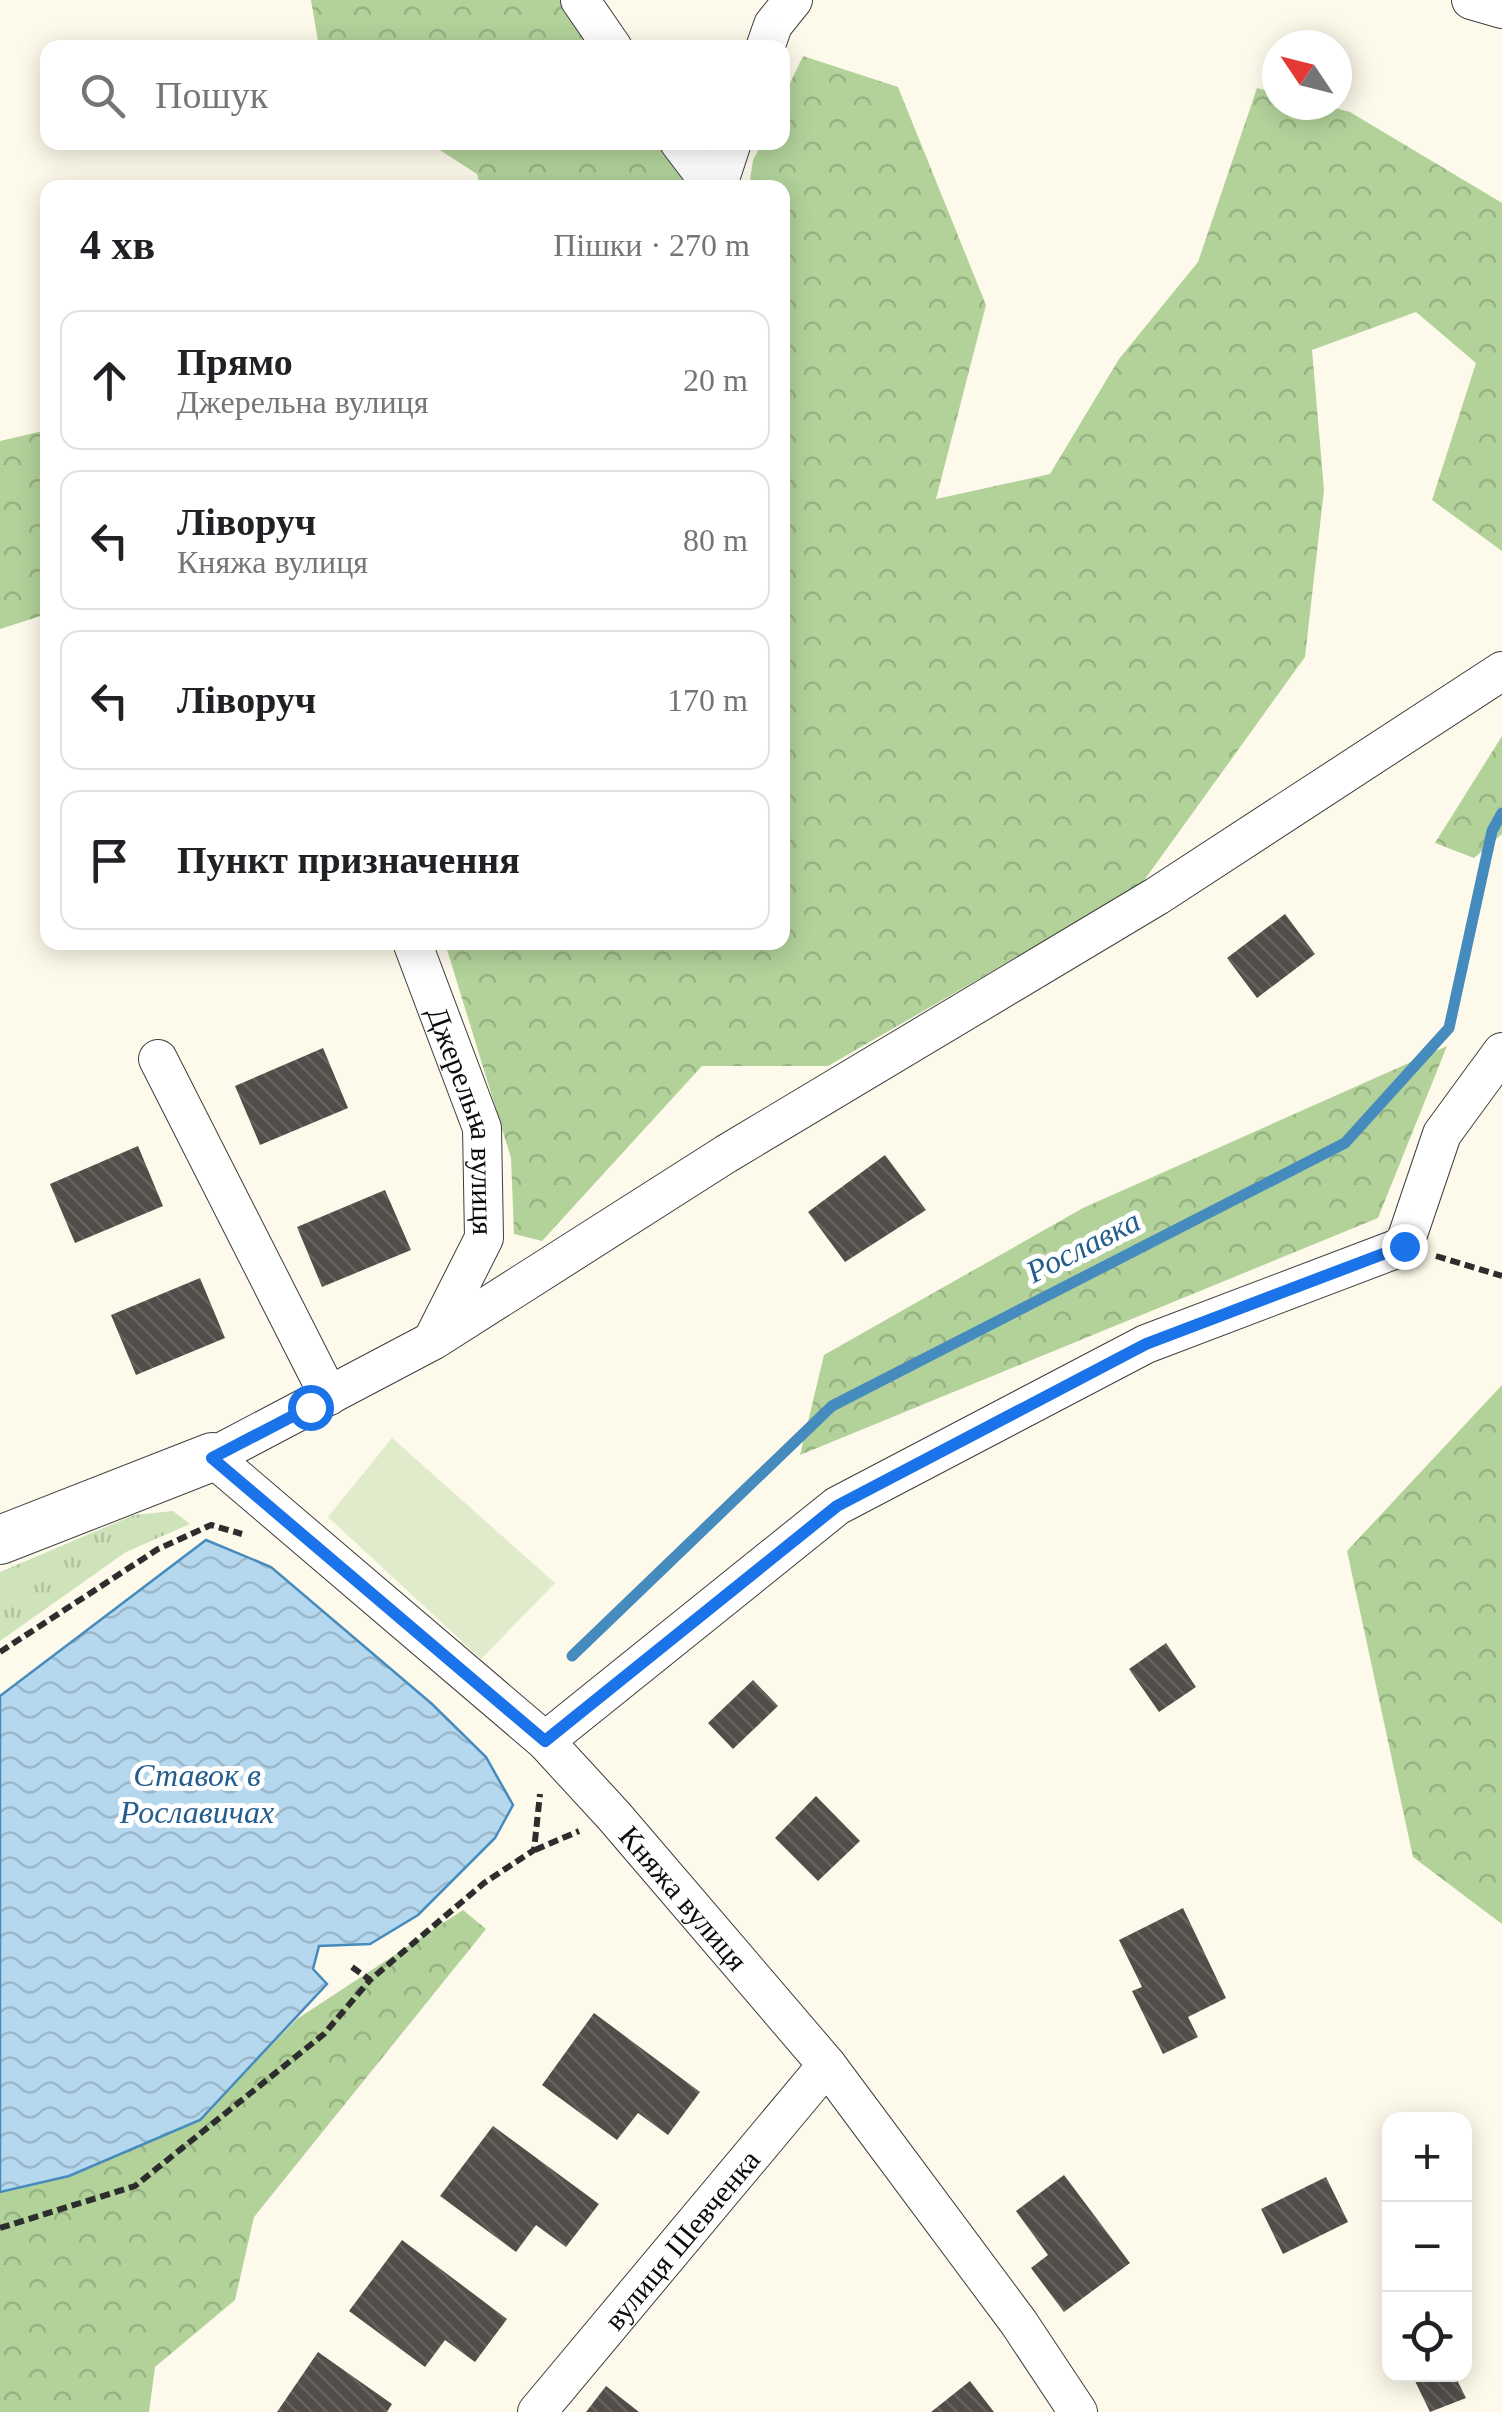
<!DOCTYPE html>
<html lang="uk">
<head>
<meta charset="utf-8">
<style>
  :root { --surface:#fff; --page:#f6f6f6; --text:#202124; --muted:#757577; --line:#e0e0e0 }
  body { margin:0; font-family:Georgia,serif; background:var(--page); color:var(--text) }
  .controls { position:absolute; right:30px; bottom:30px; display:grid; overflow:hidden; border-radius:20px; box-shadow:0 5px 25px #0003 }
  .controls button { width:90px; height:90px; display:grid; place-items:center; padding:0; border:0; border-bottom:2px solid var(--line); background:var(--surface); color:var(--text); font:50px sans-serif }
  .compass { position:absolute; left:1262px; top:30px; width:90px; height:90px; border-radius:50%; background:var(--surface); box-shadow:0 5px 25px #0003; rotate:305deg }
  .stop { position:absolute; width:30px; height:30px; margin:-22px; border:8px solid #1a73e8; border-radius:50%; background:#fff }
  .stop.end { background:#1a73e8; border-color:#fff; box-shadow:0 2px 10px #0008 }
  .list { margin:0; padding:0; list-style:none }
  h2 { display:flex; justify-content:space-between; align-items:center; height:130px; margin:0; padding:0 40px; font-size:42px }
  h2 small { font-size:32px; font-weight:400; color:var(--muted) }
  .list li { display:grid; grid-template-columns:65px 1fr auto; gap:30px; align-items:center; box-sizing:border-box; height:140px; margin:0 20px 20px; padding:0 20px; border:2px solid var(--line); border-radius:20px }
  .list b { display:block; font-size:38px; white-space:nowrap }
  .list p { margin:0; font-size:32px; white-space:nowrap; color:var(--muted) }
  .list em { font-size:32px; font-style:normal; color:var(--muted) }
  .icon { flex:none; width:55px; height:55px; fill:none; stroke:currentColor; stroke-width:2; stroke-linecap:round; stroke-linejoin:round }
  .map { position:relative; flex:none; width:1502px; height:2412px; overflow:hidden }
  .search { position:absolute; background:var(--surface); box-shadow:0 5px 25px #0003; left:40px; top:40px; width:750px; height:110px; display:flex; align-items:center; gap:25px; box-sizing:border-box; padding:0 35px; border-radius:20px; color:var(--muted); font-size:38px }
  .panel { position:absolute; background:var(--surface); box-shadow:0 5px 25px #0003; left:40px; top:180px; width:750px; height:770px; border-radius:20px }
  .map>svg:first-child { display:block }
  .forest { fill:url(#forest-crowns) }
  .park { fill:url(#park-tufts) }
  .pitch { fill:#dfebca }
  .water { fill:url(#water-waves); stroke:#458bbd; stroke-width:2.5 }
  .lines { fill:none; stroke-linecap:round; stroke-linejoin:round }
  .stream { stroke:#458bbd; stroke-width:11 }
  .building { fill:url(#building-back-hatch) }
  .minor-casing { stroke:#3e3e3e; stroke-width:40 }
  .tertiary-casing { stroke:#3e3e3e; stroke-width:50 }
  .path { stroke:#2d2d2d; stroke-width:6; stroke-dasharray:10 5; stroke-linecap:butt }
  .minor { stroke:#fff; stroke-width:38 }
  .tertiary { stroke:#fff; stroke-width:48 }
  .route { stroke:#1a73e8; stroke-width:12 }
  .labels { text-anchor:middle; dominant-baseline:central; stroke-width:10; stroke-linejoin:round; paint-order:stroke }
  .street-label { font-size:30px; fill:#0b0b0b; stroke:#fff }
  .water-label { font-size:32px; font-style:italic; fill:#235d8d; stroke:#fff }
</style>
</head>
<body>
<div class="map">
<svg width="1502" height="2412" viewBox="0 0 1502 2412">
  <defs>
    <pattern id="forest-crowns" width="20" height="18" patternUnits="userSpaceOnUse" patternTransform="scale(2.5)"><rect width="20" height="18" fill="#b2d29a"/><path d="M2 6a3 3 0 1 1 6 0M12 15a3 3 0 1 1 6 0" fill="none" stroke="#98b383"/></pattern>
    <pattern id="park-tufts" width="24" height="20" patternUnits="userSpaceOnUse" patternTransform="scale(2.5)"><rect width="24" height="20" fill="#cee3b9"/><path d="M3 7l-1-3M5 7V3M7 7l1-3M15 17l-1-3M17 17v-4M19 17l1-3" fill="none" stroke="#b0c19e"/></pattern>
    <pattern id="water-waves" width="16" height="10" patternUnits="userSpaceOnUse" patternTransform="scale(2.5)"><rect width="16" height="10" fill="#b6d8ee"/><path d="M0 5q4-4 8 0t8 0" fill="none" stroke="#9bb8cb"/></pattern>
    <pattern id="building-back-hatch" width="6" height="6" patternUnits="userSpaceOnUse" patternTransform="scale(2.5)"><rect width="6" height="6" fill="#524d49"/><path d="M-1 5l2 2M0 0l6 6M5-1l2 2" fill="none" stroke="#66625f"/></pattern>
  </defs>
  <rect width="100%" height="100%" fill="#fdfaeb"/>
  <path class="forest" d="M311 0H580L613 47H319Z
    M803 56 898 87 986 305 936 499 1050 474 1119 359 1198 262 1257 88 1277 93V105H1325L1350 112 1502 203V551L1432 500 1476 363 1416 312 1312 350 1324 490 1305 657 1140 886 828 1066H702L542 1241 514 1234 511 1158 445 943 782 942V188L749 187 753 160 762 143 782 142 783 98Z
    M429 143H679L691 187H480L477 174Z
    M47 430V614L0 629V441Z
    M1502 736V834L1474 858 1435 843Z
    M1447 1046 1378 1218 800 1455 824 1355 1083 1208Z
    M1502 1385V1924L1413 1857 1347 1551Z
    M463 1910 486 1929 254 2217 235 2300 155 2367 149 2412H0V2192L69 2176 199 2120 297 2019Z"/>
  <path class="park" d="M173 1511 190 1524 126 1552 0 1641V1572L134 1515Z"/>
  <path class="pitch" d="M392 1438 555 1583 481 1659 328 1517Z"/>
  <path class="water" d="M206 1540 271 1567 432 1704 486 1757 513 1805 495 1838 418 1915 370 1944 319 1946 313 1969 327 1984 200 2120 69 2176 0 2192V1696Z"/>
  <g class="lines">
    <path class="stream" d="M572 1656 832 1406 1345 1143 1449 1028 1492 831 1502 813"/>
  </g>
  <path class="building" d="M1285 914 1315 954 1257 998 1227 958Z
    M323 1048 348 1108 260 1145 235 1086Z
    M138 1146 163 1206 75 1243 50 1184Z
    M885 1155 926 1210 845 1262 808 1212Z
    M385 1190 411 1250 322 1287 297 1227Z
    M200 1278 225 1338 136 1375 111 1315Z
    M1166 1643 1196 1687 1159 1712 1129 1669Z
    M753 1680 778 1706 733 1749 708 1723Z
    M816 1796 860 1841 818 1881 775 1838Z
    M1183 1908 1226 1998 1188 2017 1198 2037 1163 2054 1132 1991 1142 1987 1119 1940Z
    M594 2013 700 2092 668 2135 638 2113 617 2140 542 2085Z
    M493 2126 599 2204 566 2247 536 2225 516 2252 440 2196Z
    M1064 2175 1130 2263 1064 2312 1031 2268 1048 2255 1016 2211Z
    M1326 2177 1348 2222 1283 2254 1261 2209Z
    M402 2240 507 2319 475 2362 445 2340 425 2367 349 2311Z
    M318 2352 392 2404 387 2412H277Z
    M1423 2374H1454L1466 2398 1430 2412 1414 2379Z
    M970 2381 994 2412H931Z
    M606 2386 639 2412H586Z"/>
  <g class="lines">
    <defs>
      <g id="minor">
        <path d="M580 0 613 48"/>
        <path d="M1471 0 1502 9"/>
        <path d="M765 48 773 25 793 0"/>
        <path d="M679 142 714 188"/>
        <path d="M717 188 732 142"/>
        <path id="s1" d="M412 942 482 1128 484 1238 432 1341 212 1457 545 1741 614 1816 827 2065 1019 2323 1078 2412"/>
        <path d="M158 1059 329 1396"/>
        <path d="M434 1340 726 1154 1157 896 1502 671"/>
        <path d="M545 1741 837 1506 1146 1344 1404 1246 1442 1134 1502 1052"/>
        <path id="s2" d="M537 2412 827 2065"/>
      </g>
      <path id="tertiary" d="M0 1540 212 1457"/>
    </defs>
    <use href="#minor" class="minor-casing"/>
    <use href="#tertiary" class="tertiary-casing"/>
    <path class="path" d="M1436 1256 1502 1276
      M0 1652 158 1549 211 1525 242 1534
      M535 1850 579 1831
      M352 1967 370 1980 484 1883 534 1850 540 1794
      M0 2228 135 2186 324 2034 370 1980"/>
    <use href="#minor" class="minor"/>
    <use href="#tertiary" class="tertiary"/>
  </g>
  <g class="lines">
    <path class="route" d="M310 1407 212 1458 545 1741 837 1506 1146 1344 1404 1246"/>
  </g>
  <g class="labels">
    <g class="street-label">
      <text stroke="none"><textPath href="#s1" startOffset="188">Джерельна вулиця</textPath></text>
      <text stroke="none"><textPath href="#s1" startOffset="1320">Княжа вулиця</textPath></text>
      <text stroke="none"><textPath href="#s2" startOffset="225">вулиця Шевченка</textPath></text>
    </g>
    <g class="water-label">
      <text transform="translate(1083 1246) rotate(-27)">Рославка</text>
      <text x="197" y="1775">Ставок в<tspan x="197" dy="37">Рославичах</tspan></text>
    </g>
  </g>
</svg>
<div class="controls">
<button>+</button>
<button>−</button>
<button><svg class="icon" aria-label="locate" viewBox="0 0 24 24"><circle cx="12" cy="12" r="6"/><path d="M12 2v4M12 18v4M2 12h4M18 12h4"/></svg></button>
</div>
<svg class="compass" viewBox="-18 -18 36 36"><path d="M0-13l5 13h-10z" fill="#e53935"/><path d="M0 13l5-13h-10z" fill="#757577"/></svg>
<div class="stop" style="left:310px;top:1407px"></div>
<div class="stop end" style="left:1404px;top:1246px"></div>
<div class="search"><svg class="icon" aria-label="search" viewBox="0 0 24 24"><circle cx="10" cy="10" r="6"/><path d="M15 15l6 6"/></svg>Пошук</div>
<section class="panel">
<h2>4 хв<small>Пішки · 270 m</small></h2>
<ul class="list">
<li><svg class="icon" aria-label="ahead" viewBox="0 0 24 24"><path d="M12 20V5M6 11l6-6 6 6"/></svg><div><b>Прямо</b><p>Джерельна вулиця</p></div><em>20 m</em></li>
<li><svg class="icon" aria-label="left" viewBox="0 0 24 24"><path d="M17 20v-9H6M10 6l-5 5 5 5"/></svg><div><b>Ліворуч</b><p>Княжа вулиця</p></div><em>80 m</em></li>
<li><svg class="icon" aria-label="left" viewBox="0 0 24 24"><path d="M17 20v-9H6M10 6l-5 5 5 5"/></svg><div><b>Ліворуч</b></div><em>170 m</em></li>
<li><svg class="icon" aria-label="arrive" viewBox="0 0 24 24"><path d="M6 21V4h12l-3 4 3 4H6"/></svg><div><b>Пункт призначення</b></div></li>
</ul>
</section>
</div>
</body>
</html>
